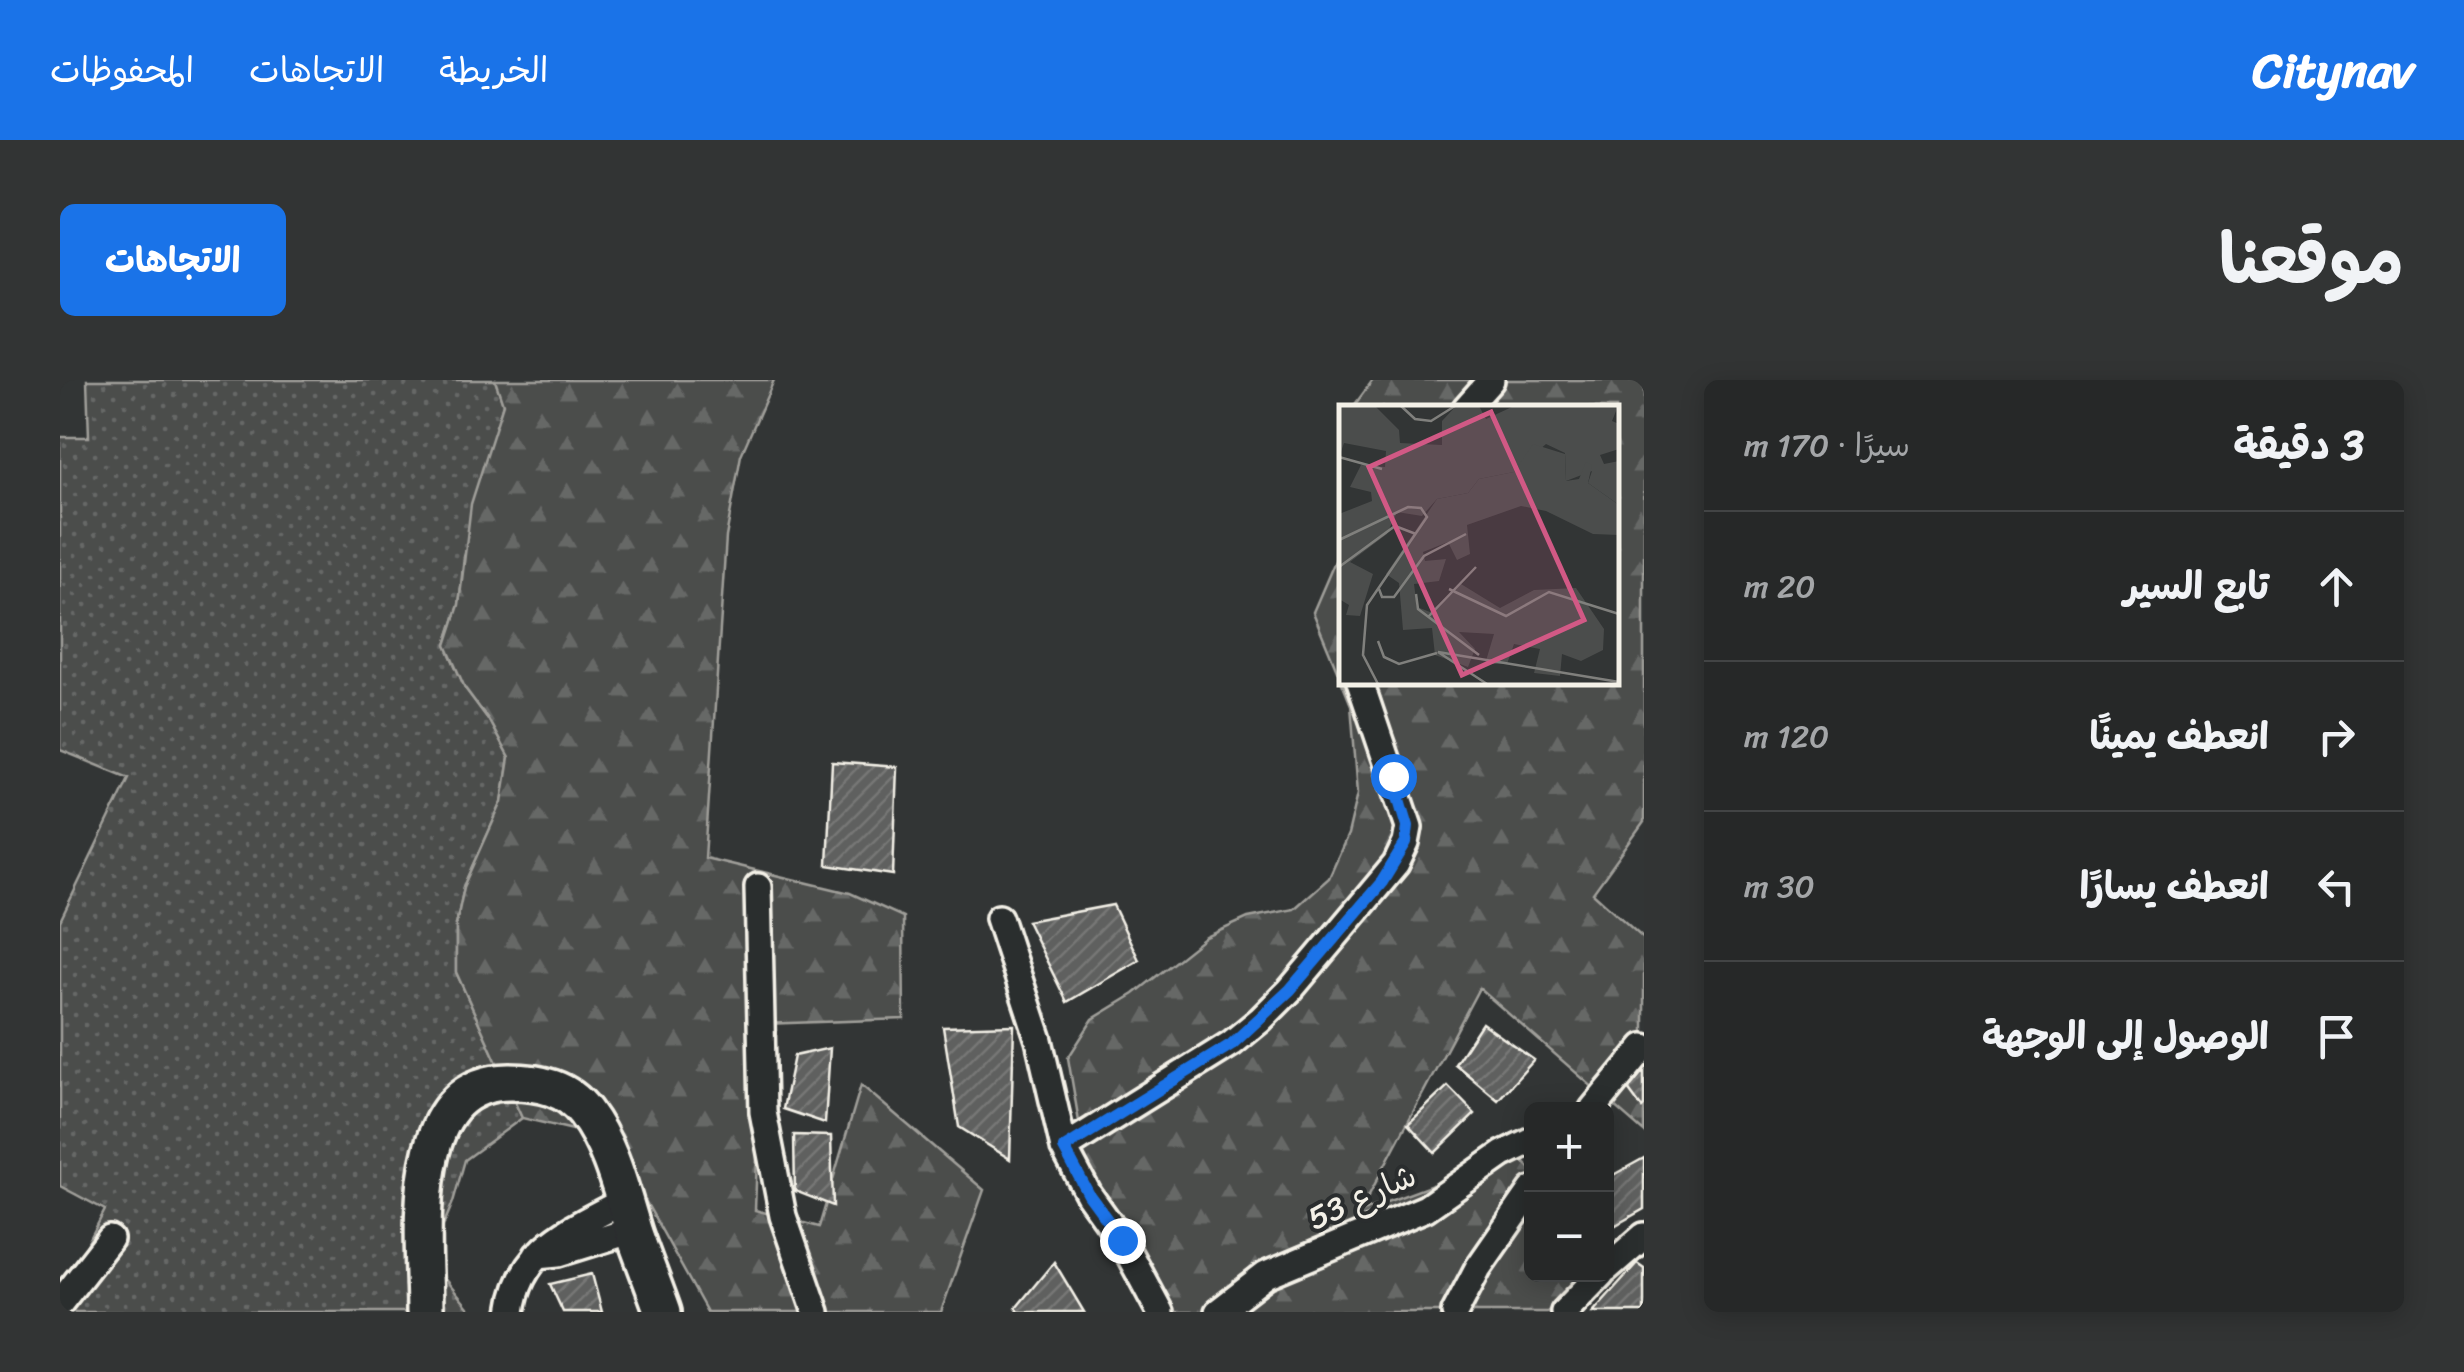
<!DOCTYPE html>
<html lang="ar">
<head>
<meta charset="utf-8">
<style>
  :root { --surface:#262828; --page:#323434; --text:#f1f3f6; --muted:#a4a6a8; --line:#424445; --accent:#1a73e8 }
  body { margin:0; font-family:Sriracha,"Playpen Sans Arabic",sans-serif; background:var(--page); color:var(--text); direction:rtl }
  .controls { position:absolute; right:30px; bottom:30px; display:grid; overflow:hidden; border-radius:15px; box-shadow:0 5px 25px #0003 }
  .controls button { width:90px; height:90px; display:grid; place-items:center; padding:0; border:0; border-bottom:2px solid var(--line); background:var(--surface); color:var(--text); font:50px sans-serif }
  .stop { position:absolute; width:30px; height:30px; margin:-22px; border:8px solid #1a73e8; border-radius:50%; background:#fff }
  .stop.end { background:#1a73e8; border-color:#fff; box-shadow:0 2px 10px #0008 }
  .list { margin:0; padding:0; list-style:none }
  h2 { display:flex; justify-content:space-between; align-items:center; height:130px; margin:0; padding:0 40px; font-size:42px }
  h2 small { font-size:32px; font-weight:400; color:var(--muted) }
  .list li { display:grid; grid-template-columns:65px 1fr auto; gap:30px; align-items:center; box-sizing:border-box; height:150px; padding:0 40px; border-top:2px solid var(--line) }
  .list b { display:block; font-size:38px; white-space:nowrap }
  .list em { font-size:32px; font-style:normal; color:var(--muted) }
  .icon { flex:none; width:55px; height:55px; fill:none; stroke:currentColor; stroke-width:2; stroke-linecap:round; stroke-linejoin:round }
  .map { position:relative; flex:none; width:1584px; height:932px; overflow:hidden; direction:ltr; border-radius:15px }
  header { display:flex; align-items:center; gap:60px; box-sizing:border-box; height:140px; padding:0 50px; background:var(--accent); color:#fff }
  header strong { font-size:48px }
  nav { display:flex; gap:55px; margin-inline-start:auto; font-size:35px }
  .intro { display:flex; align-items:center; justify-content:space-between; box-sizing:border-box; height:240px; padding:0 60px }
  h1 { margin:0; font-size:70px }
  .button { padding:25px 45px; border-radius:15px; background:var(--accent); color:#fff; font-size:35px; font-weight:700 }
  main { display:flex; gap:60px; padding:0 60px }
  aside { flex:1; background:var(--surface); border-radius:15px; box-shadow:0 5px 25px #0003 }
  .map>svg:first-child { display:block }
  .grass { fill:url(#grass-dots); stroke:#a09f9a; stroke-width:2.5 }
  .forest { fill:url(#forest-firs); stroke:#a09f9a; stroke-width:2.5 }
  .building { fill:url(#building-hatch); stroke:#f4f1e8; stroke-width:2.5 }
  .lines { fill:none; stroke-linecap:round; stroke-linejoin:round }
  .minor-casing { stroke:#f4f1e8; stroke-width:32 }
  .secondary-casing { stroke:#f4f1e8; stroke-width:42 }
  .minor { stroke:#2a2d2e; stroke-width:25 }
  .secondary { stroke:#2a2d2e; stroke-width:35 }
  .route { stroke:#1a73e8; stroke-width:12 }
  .labels { text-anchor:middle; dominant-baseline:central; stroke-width:8; stroke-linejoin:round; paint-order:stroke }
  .street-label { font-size:32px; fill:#f4f1e8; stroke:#2a2d2e }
  .inset-road { fill:none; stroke:#80807d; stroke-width:2.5 }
  .view { fill:#d15985; fill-opacity:0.15; stroke:#d15985; stroke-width:5 }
  .inset-edge { fill:none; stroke:#f4f1e8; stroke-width:5 }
</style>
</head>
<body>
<header>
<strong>Citynav</strong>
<nav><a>الخريطة</a><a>الاتجاهات</a><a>المحفوظات</a></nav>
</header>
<div class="intro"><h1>موقعنا</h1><a class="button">الاتجاهات</a></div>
<main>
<aside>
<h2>3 دقيقة<small>سيرًا · 170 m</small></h2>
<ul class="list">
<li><svg class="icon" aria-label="ahead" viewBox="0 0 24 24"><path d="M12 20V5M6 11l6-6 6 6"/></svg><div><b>تابع السير</b></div><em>20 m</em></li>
<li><svg class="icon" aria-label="right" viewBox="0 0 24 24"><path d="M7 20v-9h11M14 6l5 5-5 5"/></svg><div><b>انعطف يمينًا</b></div><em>120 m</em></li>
<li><svg class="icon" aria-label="left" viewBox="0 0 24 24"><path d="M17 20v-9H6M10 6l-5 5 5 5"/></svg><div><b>انعطف يسارًا</b></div><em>30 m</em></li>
<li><svg class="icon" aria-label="arrive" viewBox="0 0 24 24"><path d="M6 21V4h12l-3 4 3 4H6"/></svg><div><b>الوصول إلى الوجهة</b></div></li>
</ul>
</aside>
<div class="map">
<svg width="1584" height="932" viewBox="0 0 1584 932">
  <defs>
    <pattern id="grass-dots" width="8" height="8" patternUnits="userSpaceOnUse" patternTransform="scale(2.5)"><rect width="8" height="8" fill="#4b4d4c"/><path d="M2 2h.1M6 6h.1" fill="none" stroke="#666766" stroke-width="1.8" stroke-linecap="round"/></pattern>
    <pattern id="forest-firs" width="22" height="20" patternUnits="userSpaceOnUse" patternTransform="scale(2.5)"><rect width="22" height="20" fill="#4b4d4c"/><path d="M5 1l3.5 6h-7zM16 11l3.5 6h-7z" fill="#666766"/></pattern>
    <pattern id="building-hatch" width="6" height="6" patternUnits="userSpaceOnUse" patternTransform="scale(2.5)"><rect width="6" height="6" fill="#5f605f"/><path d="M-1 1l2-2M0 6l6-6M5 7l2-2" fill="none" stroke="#777776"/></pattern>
  </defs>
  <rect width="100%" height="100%" fill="#323535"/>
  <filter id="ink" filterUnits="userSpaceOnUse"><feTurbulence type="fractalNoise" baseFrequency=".01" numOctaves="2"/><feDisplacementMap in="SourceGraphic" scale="20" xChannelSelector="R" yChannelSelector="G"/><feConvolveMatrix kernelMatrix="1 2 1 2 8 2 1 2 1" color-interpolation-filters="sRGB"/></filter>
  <g filter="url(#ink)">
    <path class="grass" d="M27 0H435L443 23 404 176 399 225 386 265 405 308 428 339 449 378 442 422 404 507 396 545V592L462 738 405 780 393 822 369 880 412 932H0V916L45 830 0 806V541L69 398 0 370V57H29Z"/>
    <path class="forest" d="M435 0H714L681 75 666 157 645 478 790 513 843 537 844 639 702 644 695 830 759 847 801 705 924 810 881 932H647L571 795 513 750 462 738 396 592V545L404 507 442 422 449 378 428 339 405 308 386 265 399 225 411 124 443 24Z
      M1313 0H1584V442L1533 513 1584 559V752L1419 608 1300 832 1456 774 1471 789 1472 894 1527 895 1487 932H1090L1027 805 1023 765 1008 678 1033 639 1074 614 1146 557 1188 538 1234 529 1269 498 1288 455 1298 413 1291 325 1282 303 1556 302V28L1293 27Z
      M1281 167V300L1253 232Z"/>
    <path class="building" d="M772 382 837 387 833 495 767 485Z
      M1053 525 1079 580 1007 622 967 541Z
      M1422 643 1474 680 1438 720 1395 684Z
      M954 645 950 779 899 747 883 647Z
      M770 668 765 743 723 729 734 676Z
      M1584 691V726L1582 728 1565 705Z
      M1388 706 1415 734 1375 773 1348 744Z
      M734 755 771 756 773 826 735 811Z
      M1584 778V829L1554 846 1546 832V799Z
      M994 882 1024 932H959L956 928Z
      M1577 883 1584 888V932H1533Z
      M532 894 542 932H503L490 904Z"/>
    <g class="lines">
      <defs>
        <path id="minor" d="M1406 28 1431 0
          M698 507 703 732 723 836 756 932
          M939 538 979 660 1004 768 1029 815 1062 861 1100 932
          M1533 729 1584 667
          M1004 768 1172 663 1200 640 1230 610 1336 484 1346 463 1349 447 1300 302
          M477 875 499 873 573 850
          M1546 889 1584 856
          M0 923 50 859
          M452 932C460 867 514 848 565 820
          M1158 932 1206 895 1366 828 1443 774 1472 760
          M1395 932 1418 888 1472 810
          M1504 932 1541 894"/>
        <path id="secondary" d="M365 932C365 861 343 702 450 702 480 702 507 708 525 732 552 768 561 812 574 853 583 879 594 906 603 932"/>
      </defs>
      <use href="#minor" class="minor-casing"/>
      <use href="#secondary" class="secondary-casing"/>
      <use href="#minor" class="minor"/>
      <use href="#secondary" class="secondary"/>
    </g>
  </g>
  <g class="lines" filter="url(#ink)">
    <path class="route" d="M1062 860 1029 815 1004 768 1172 664 1230 610 1322 502 1346 463 1348 446 1333 396"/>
  </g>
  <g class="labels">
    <g class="street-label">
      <text transform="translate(1302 817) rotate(-24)">شارع 53</text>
    </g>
  </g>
  <g transform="translate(1279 25)">
    <rect width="280" height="280" fill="#323535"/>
    <path d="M0 1H36L60 25 61 38 103 40V16L117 1H140L147 14 175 1H279L273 16 280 19V44L261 50 265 59 280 56V100L249 78 253 66 227 76 226 48 207 39 175 67 140 74 129 88 98 94 83 111 58 107 48 129 11 157 34 169 21 211 7 210 10 200 0 194V109L33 96 32 87 11 82 22 60 46 62 47 46 5 38 0 53Z" fill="#4b4d4c"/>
    <path d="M194 39 226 49 227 76 240 74 247 57 253 60 249 78 280 100V130L254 129 207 106 182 101 128 120 131 149 118 155 109 137 84 147 86 156 107 154 100 176 75 179 78 202 91 207 122 179 161 203 195 185 237 183 265 224 264 245 242 256 223 249 221 271 195 268 201 244 175 239 168 259H146L155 229 120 227 136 244 129 262 96 250 93 223 64 225 60 178 47 169 98 94 129 88 140 74 175 67Z" fill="#4b4d4c"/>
    <path class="inset-road" d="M62 1 76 14 92 16 116 1M0 52 43 64M0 135 69 102 82 103 88 112 28 200 24 250 39 279M0 162 56 121 77 129M40 184 43 192H55L85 151 127 129M110 184 167 211 210 187 280 209M77 189 79 204 140 250M90 211 137 162M39 236 45 252 60 259 98 248M148 279 99 247 280 277"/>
    <path class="view" d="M152 7 245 215 123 270 30 62Z"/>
    <rect width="280" height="280" class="inset-edge"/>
  </g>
</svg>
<div class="controls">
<button>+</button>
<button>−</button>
</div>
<div class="stop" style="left:1333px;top:396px"></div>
<div class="stop end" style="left:1062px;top:860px"></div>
</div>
</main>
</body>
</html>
